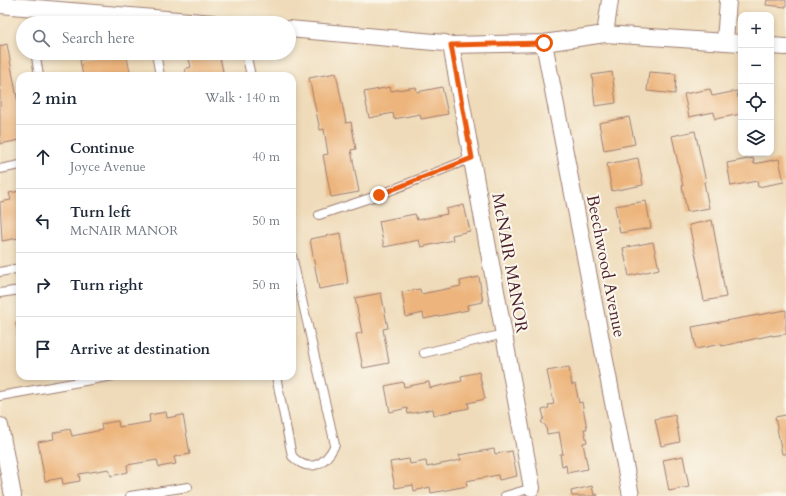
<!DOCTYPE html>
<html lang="en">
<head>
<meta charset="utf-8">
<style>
  :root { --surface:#fff; --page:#f6f6f7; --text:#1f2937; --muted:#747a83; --line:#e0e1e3 }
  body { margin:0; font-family:Cardo,serif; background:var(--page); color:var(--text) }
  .controls { position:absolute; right:12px; top:12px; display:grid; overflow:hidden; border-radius:8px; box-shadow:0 2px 6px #0003 }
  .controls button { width:36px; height:36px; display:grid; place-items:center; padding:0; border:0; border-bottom:1px solid var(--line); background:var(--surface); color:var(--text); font:20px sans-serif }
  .stop { position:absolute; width:12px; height:12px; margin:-9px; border:3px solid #ea580c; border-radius:50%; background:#fff }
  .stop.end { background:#ea580c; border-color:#fff; box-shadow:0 1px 4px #0008 }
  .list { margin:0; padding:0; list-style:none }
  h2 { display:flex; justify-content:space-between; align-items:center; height:52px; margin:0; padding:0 16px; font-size:17px }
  h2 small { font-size:13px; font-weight:400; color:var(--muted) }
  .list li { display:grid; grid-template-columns:26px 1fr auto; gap:12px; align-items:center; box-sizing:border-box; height:64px; padding:0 16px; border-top:1px solid var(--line) }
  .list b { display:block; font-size:15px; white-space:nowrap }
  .list p { margin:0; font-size:13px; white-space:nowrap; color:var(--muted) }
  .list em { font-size:13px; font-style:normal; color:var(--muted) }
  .icon { flex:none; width:22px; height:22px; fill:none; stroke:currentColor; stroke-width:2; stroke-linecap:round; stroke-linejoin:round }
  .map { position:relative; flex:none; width:786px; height:496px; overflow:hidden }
  .search { position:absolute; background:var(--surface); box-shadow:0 2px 6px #0003; left:16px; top:16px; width:280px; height:44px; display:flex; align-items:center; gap:10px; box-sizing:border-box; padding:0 14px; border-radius:22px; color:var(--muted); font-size:15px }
  .panel { position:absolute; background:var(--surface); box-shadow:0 2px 6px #0003; left:16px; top:72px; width:280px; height:308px; border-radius:12px }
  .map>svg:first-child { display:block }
  .building { fill:#edb57d }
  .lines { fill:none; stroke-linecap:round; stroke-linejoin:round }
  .lane-casing { stroke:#9c7d72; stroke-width:10 }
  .street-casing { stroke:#9c7d72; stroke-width:18 }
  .lane { stroke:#fff; stroke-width:8 }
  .street { stroke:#fff; stroke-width:16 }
  .route { stroke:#ea580c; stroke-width:5 }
  .labels { text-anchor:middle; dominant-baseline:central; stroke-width:4; stroke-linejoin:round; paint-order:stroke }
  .street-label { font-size:17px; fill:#4a1f2b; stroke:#fbf7ec }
</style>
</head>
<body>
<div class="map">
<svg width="786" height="496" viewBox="0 0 786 496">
  <rect width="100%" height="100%" fill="#fbf7ec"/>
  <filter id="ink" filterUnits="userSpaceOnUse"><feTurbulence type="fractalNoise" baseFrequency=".025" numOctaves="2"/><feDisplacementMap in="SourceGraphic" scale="8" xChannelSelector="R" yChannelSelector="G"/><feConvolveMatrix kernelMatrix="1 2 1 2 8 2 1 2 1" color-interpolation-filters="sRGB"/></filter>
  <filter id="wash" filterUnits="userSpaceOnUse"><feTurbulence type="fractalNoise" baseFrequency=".012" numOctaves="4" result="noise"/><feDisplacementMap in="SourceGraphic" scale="16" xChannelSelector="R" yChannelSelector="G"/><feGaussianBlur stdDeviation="0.9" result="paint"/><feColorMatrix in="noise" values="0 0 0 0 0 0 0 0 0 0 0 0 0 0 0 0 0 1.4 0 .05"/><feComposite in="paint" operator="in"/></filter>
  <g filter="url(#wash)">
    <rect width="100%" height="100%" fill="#efdbb9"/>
    <g id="blocks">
      <path class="building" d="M767 0H786V7L766 5Z
        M7 44 20 114V140L0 144V46Z
        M115 53H126L131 76H83L80 60Z
        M219 53 224 76H187L185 69 191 67 189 59Z
        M612 72 616 103 595 106 592 75Z
        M649 72 676 74 675 94 647 91Z
        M336 73 346 123 351 122 356 149 351 150 359 192 331 197 323 155 328 154 324 129 320 130 309 78Z
        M390 87 391 91 416 87 417 92 442 87 448 114 421 119 420 114 394 119 393 113 369 118 364 92Z
        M710 89 712 96 737 91 738 98 741 97V114L715 119 714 112 689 117 684 94Z
        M629 117 635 144 604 150 599 123Z
        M695 131 706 182H704L709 208 687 212 682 186H683L672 136Z
        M638 158 643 185 612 191 607 164Z
        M753 158 754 164 779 159 784 182 758 187 757 181 731 186 727 163Z
        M20 191V245H19L18 238 2 241 0 202 11 200 9 193Z
        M646 201 651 228 620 233 615 206Z
        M464 205 470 231 452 235 453 240 421 247 419 240 384 247 379 221 415 214 417 220 447 214 446 209Z
        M712 220 726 297 704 301 699 275H700L689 225Z
        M341 233 348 284 319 289 310 239Z
        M653 242 659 269 629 276 623 248Z
        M479 277 483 302 467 305 468 310 424 319 423 313 406 317 402 292 420 289 421 294 461 286 460 281Z
        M381 293 388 328 383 329 389 363 363 368 356 334 362 333 355 298Z
        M786 310V334L772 336V335L722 346 721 344 696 349 692 327Z
        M20 322V339H19L16 323Z
        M569 367 572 385 575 384 579 403 582 402 587 429H584L587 442 583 443 588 469 567 473 566 465 562 466 560 454H563L559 432 547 434 546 426 541 422 544 418 542 410 549 408 548 405 554 404 547 371Z
        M479 372 485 399 468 403 469 408 434 415 433 409 408 414 407 408 390 412 385 386 403 382 404 387 429 382 430 388 462 381 461 376Z
        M166 412 167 418 183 415 190 454 174 457 176 464 159 467 157 460 127 465 128 472 111 476 109 469 79 474 80 481 63 484 62 478 45 481 38 442 54 439 53 433 70 429 72 436 102 430 101 424 118 421 119 427 150 422 149 415Z
        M675 415 680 442 661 446 655 419Z
        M786 415V454H782L775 417Z
        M494 449 495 454 512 451 517 476 499 480 498 475 466 481 467 486 431 493 430 487 414 491 413 485 395 488 390 462 409 459 410 464 426 461 427 467 461 460 459 455Z
        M683 456 689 487 669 491 663 460Z
        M592 486 594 495 597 494 598 496H572L571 491Z"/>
    </g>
  </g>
  <g filter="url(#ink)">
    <use href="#blocks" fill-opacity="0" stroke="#9c7d72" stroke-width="1"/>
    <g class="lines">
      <defs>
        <path id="lane" d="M64 23V11
          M156 53 160 76
          M246 53 251 76
          M39 76 36 57 40 53
          M0 169 20 165
          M319 215 379 195 472 158
          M0 272 20 268
          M0 293 20 290
          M424 353 504 334
          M276 376 292 456C309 474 325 465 335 445L292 256
          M0 396 113 376
          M130 496 188 487
          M505 496 532 488"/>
        <path id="street" d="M0 5 213 23
          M289 29 445 43 451 45 544 43 605 34 741 43
          M605 34 610 0
          M725 42 728 0
          M544 43 631 496
          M451 45 532 488
          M771 46 786 47
          M0 426 13 496"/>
      </defs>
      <use href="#lane" class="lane-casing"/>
      <use href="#street" class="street-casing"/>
      <use href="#lane" class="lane"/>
      <use href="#street" class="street"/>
    </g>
  </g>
  <g class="lines" filter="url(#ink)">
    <path class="route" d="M379 195 472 158 451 45 544 43"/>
  </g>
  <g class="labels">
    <g class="street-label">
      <text transform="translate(510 263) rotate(80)">McNAIR MANOR</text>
      <text transform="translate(606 266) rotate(79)">Beechwood Avenue</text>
    </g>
  </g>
</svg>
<div class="controls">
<button>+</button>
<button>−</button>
<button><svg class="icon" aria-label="locate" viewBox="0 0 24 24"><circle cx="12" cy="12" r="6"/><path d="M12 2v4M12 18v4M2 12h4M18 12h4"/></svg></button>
<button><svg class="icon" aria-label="layers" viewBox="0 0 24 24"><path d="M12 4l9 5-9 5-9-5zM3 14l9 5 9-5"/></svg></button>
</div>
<div class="stop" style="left:544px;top:43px"></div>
<div class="stop end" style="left:379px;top:195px"></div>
<div class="search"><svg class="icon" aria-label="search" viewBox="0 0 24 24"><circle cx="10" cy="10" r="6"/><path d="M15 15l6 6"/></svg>Search here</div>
<section class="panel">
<h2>2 min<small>Walk · 140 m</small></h2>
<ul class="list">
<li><svg class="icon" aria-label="ahead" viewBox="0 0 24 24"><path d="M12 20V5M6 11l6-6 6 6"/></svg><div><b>Continue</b><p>Joyce Avenue</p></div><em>40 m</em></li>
<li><svg class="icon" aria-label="left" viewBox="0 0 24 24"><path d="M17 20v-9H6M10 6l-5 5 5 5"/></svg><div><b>Turn left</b><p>McNAIR MANOR</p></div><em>50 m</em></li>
<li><svg class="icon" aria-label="right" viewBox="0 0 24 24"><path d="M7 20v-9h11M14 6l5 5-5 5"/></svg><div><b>Turn right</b></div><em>50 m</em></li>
<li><svg class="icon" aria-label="arrive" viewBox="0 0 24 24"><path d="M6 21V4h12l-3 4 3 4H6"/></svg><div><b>Arrive at destination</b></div></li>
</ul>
</section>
</div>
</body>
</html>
